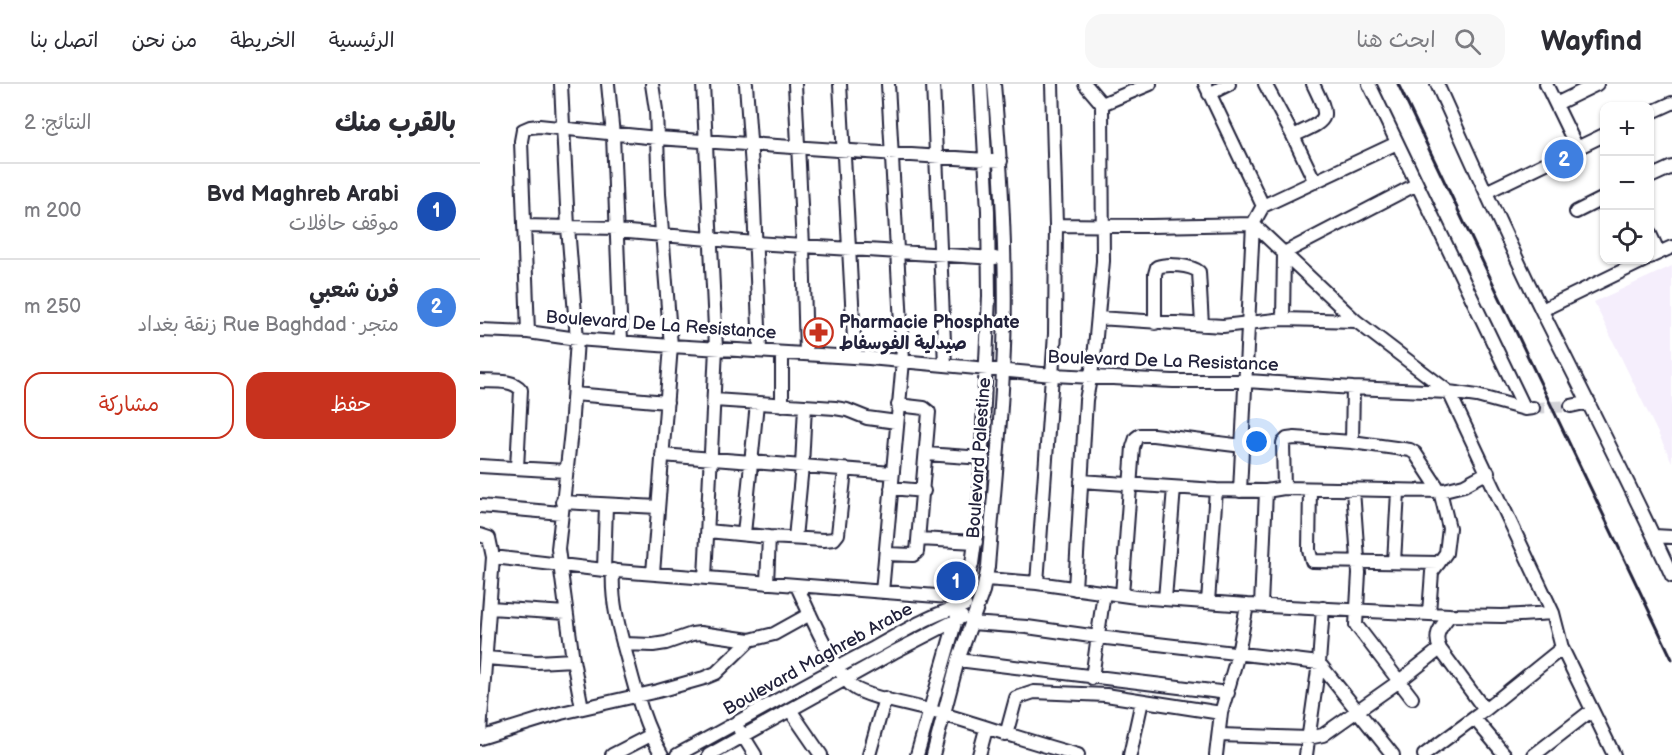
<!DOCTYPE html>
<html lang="ar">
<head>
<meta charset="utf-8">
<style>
  :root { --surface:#fff; --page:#f7f7f7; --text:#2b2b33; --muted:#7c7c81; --line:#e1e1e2; --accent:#c8321e }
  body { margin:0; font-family:"Balsamiq Sans","Playpen Sans Arabic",sans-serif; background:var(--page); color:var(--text); direction:rtl }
  .controls { position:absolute; right:18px; top:18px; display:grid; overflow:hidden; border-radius:12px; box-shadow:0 2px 4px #0004 }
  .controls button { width:54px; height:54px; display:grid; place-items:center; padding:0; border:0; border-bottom:2px solid var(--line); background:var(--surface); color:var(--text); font:30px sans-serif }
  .you { position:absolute; left:777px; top:358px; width:21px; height:21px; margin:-15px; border:4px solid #fff; border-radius:50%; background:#1a73e8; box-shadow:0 0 0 9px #1a73e833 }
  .badge { display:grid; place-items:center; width:39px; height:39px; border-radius:50%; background:var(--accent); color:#fff; font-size:20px; font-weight:700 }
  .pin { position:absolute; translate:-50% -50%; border:3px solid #fff; box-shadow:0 2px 6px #0006 }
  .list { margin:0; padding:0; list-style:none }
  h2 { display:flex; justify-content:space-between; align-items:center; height:78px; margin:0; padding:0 24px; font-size:26px }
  h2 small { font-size:20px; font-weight:400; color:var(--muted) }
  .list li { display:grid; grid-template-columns:39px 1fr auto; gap:18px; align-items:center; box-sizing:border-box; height:96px; padding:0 24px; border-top:2px solid var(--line) }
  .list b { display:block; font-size:22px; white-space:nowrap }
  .list p { margin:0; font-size:20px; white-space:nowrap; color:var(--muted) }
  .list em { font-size:20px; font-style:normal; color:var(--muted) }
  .actions { display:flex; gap:12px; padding:18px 24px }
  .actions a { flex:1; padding:14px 0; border:2px solid var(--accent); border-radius:18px; text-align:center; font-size:21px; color:var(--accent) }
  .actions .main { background:var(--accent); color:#fff }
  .icon { flex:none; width:33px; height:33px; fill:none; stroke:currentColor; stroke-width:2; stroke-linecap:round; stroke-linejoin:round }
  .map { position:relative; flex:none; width:1192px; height:671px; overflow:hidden; direction:ltr }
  header { display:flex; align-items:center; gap:36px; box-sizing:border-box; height:84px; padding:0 30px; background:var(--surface); border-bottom:2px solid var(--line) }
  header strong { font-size:28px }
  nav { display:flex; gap:33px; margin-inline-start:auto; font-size:21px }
  .search { width:420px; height:54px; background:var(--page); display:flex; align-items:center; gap:15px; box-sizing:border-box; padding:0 21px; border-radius:18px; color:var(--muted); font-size:22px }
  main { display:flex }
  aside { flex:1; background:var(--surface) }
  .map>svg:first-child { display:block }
  .built { fill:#f5eefc }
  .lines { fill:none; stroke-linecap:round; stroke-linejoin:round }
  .minor-tunnel { stroke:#d3d3d8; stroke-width:12; stroke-dasharray:12 6; stroke-linecap:butt }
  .minor-casing { stroke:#22223b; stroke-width:16 }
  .minor { stroke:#fff; stroke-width:12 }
  .rail { stroke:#22223b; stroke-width:3 }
  .labels { text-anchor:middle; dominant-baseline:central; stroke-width:6; stroke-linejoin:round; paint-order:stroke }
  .poi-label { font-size:18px; font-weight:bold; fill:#22223b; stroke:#fff; text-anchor:start }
  .street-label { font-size:18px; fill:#22223b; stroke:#fff }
</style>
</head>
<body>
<header>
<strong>Wayfind</strong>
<div class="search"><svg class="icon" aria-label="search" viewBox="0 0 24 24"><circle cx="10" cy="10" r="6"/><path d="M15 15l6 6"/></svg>ابحث هنا</div>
<nav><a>الرئيسية</a><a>الخريطة</a><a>من نحن</a><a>اتصل بنا</a></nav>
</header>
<main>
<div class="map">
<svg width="1192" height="671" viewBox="0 0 1192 671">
  <rect width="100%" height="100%" fill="#fff"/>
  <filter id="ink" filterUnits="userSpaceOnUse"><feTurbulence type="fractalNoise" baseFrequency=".0167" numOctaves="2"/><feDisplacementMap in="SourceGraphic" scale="12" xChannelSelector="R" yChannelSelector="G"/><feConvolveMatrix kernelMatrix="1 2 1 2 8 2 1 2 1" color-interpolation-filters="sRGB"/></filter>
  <g filter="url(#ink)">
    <path class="built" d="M1192 182V378L1114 218Z"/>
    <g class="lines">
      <path class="minor-tunnel" d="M1053 324 1091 322"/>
      <defs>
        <path id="minor" d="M81 0 88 143 97 255 91 347 78 465 93 576 102 624
          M128 0 133 51 141 257
          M172 0 176 26 179 110 191 262 173 489
          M223 0 236 264 225 494
          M266 0 273 98 280 267
          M315 0 323 162 326 269
          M360 0 375 273
          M453 0 465 281
          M725 0 783 122
          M785 0 813 52 835 98
          M889 0 1045 325
          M957 0C991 76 1025 152 1062 227 1106 315 1151 402 1192 492
          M1066 0 1097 64
          M729 10 749 0
          M622 20 670 0
          M1076 20 1117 0
          M1170 29 1192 19
          M813 52C849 35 851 37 833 0
          M1170 93 1192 83
          M1006 108 1124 51
          M1096 128 1124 114
          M576 141 671 142 773 140 876 237 969 308 1073 529 1082 564 1134 671
          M44 142 137 144
          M137 147 275 159 515 174
          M1170 150 1179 169
          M1170 173 1192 163
          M1062 226 1165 176
          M618 234 743 242 803 235 876 237
          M803 235 804 169 937 100
          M675 239V190L677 183C687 179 711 181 719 188L722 241
          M0 246 48 248 97 255 191 262 389 274 573 291 693 297H767L873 304 969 308 997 312 1045 325 1053 324
          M48 248 41 57 43 46 50 43 59 42 177 54 521 77
          M0 297C12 298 33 295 41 306L37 384
          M94 310 187 318
          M234 316 355 324 367 326 387 334 417 338
          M302 321V269
          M1091 322 1109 318
          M872 358 873 304
          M446 370 503 374
          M182 371 412 389
          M0 382 86 387
          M601 397 736 406 786 407 804 404 960 407 984 401 1008 388
          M411 404 444 407
          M804 404 803 359 807 355 815 354 872 358 930 366 935 369 960 407 969 444 966 469 952 488 949 529
          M830 405 829 466 832 477 959 479
          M873 406 879 489 876 541 932 614
          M760 407 773 140 783 122 917 59
          M82 418 178 423
          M0 422 81 429
          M228 447 289 453 344 456 354 455 358 450 365 386
          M264 450 277 319
          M0 451 9 454 13 473
          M1174 452 1192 453
          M315 454 322 382 325 322
          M439 455 496 458
          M406 470 433 471 437 468 449 328 444 324 418 321
          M914 478 918 408
          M124 486 126 421
          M133 486C131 517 139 545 147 574 156 608 164 641 182 671
          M506 495 557 499 656 513 767 521 970 531 1022 532 1073 529
          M287 499 289 453
          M557 499 575 250 576 141 572 0
          M317 502C327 524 356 590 373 603 387 614 433 621 452 627 501 641 549 658 598 671
          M595 505 606 316 614 274 623 177 622 20 605 0
          M402 508 423 277 408 0
          M642 511 653 363 656 354 660 351H673L763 362
          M685 515 694 404
          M728 518 736 406
          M781 521 786 407
          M10 524 86 529
          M491 539 547 543 618 553 839 579 913 671
          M143 560 173 561 186 559 212 550 220 549 270 556 294 550 330 530
          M960 565 1005 626
          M6 574 57 578 93 576
          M478 576 748 609
          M612 594 624 508
          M310 626 341 671
          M994 634 1025 671
          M260 647 275 671
          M0 649 13 473 124 486 482 514
          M526 651 536 614 554 608 626 611 741 629
          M740 651 828 654 843 651 918 598 960 565C953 550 961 543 970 531
          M0 654 81 629 178 607 224 594 236 589 270 556
          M132 671 171 651
          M197 671C263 636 328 598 394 564 423 548 453 529 485 521
          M229 671 414 568 482 533
          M389 671 405 614
          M437 671 492 480 499 428 509 212 508 127 501 0
          M453 671 478 576 503 507 508 483C513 418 520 353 523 287 528 192 522 95 514 0
          M499 671 506 645
          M650 671 662 617
          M736 671 741 629 758 570 767 521
          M826 671 839 579 843 524
          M944 671 1005 626 1082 564
          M1054 671 1112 626"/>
      </defs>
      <use href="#minor" class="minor-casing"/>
      <use href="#minor" class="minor"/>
      <path class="rail" d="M918 0 1192 575"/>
    </g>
  </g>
  <defs>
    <symbol id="pharmacy-ring" viewBox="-11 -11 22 22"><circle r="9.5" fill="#fff" stroke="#c8321e" stroke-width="1.5"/><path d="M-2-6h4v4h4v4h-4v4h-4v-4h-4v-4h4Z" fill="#c8321e"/></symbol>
  </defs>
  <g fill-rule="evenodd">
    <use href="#pharmacy-ring" x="322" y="232" width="33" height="33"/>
  </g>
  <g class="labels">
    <g class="poi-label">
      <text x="359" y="238">Pharmacie Phosphate<tspan x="359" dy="21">صيدلية الفوسفاط</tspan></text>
    </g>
    <g class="street-label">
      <text transform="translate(181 241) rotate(4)">Boulevard De La Resistance</text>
      <text transform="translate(683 277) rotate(2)">Boulevard De La Resistance</text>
      <text transform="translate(499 374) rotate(-86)">Boulevard Palestine</text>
      <text transform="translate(338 575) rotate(-29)">Boulevard Maghreb Arabe</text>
    </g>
  </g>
</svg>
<div class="controls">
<button>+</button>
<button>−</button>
<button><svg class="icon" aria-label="locate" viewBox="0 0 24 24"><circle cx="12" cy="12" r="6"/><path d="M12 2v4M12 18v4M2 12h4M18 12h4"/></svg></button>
</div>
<div class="you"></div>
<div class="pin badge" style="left:476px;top:497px;background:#1a4fb4">1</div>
<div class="pin badge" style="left:1084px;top:75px;background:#3f7fe0">2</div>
</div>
<aside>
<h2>بالقرب منك<small>النتائج: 2</small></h2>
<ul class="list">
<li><span class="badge" style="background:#1a4fb4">1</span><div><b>Bvd Maghreb Arabi</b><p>موقف حافلات</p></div><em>200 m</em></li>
<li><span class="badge" style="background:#3f7fe0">2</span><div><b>فرن شعبي</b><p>متجر · Rue Baghdad زنقة بغداد</p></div><em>250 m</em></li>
</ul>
<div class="actions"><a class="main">حفظ</a><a>مشاركة</a></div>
</aside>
</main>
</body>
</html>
